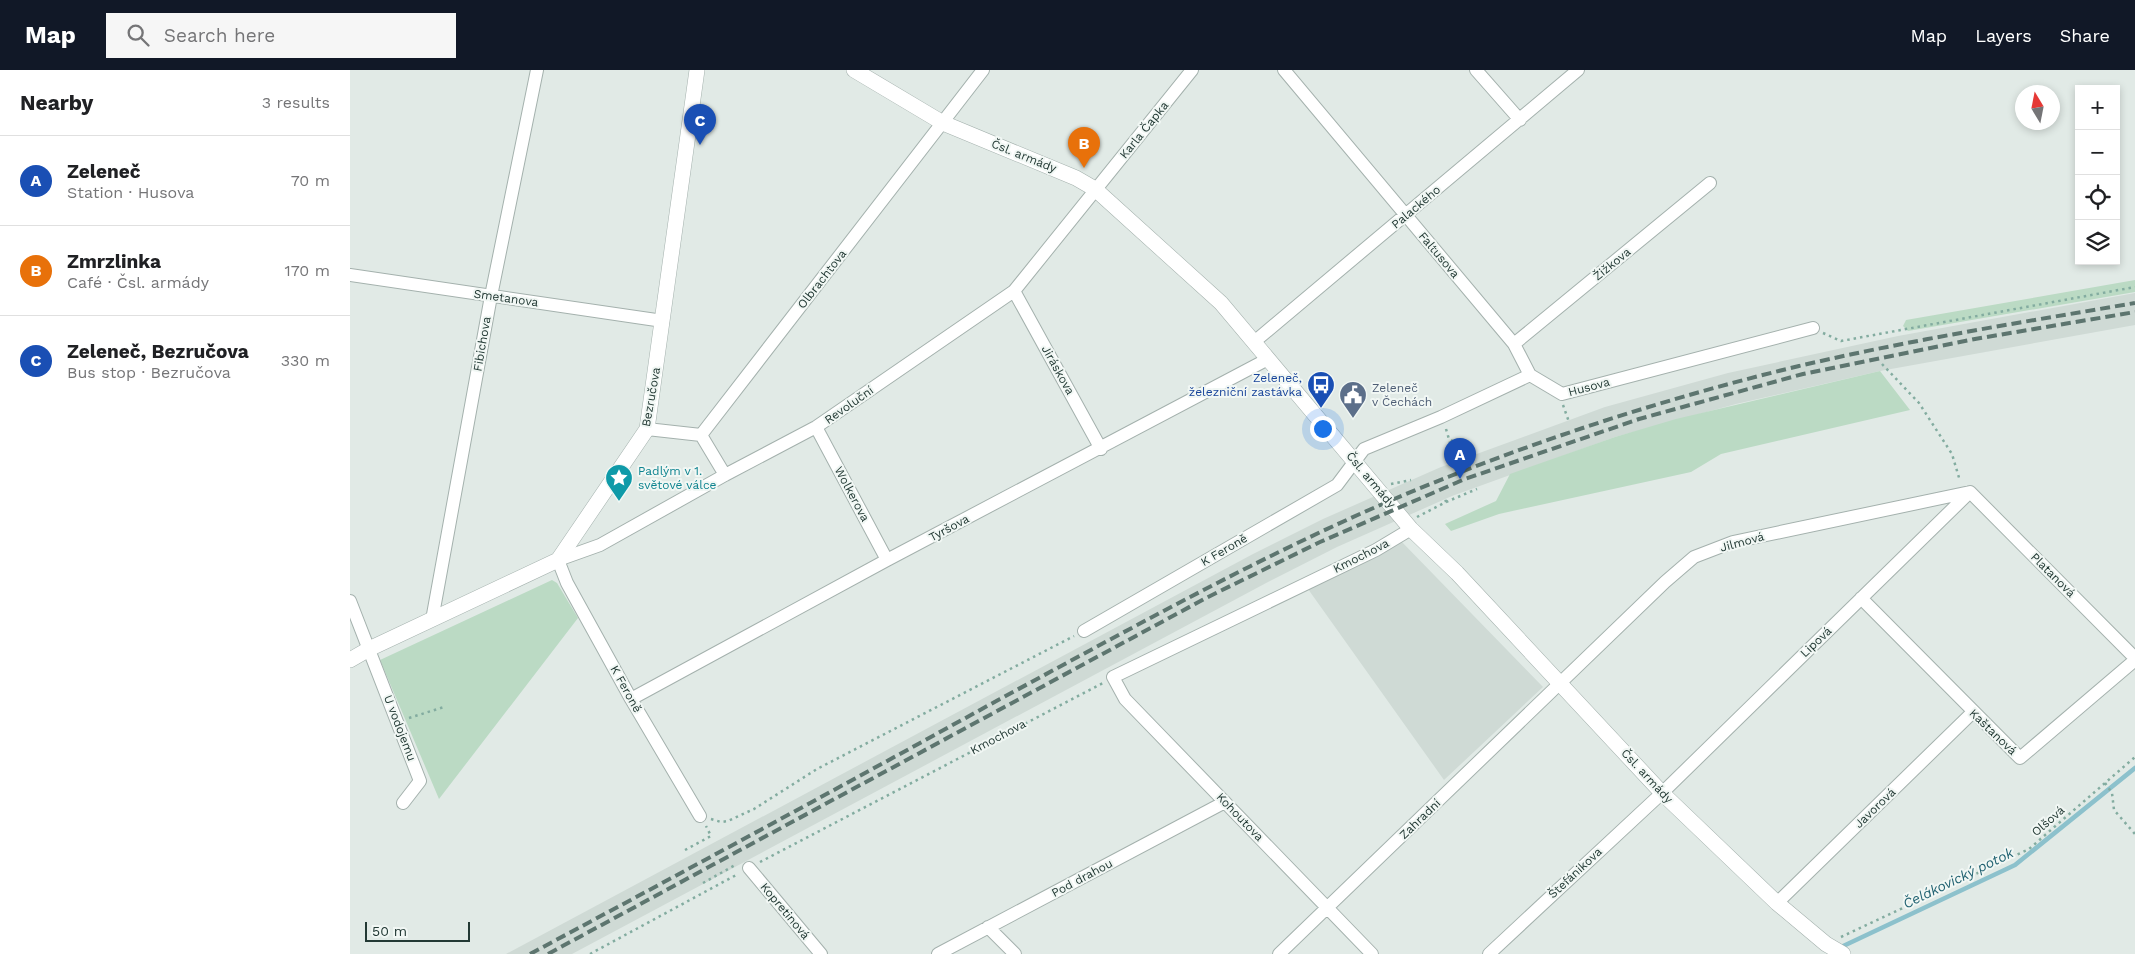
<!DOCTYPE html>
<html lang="en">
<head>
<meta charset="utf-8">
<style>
  :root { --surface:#fff; --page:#f6f6f6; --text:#202124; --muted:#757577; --line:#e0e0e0; --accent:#111827 }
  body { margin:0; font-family:"Work Sans",sans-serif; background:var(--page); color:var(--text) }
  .controls { position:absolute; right:15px; top:15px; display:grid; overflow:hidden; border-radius:0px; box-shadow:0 2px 8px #0003 }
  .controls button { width:45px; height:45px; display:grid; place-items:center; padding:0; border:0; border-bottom:1px solid var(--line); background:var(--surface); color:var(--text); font:25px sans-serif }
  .compass { position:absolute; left:1665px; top:15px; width:45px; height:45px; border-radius:50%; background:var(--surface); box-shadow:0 2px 8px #0003; rotate:350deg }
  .scale { position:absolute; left:15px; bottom:12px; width:105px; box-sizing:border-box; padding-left:5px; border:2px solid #223934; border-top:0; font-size:14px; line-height:18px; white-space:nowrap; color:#223934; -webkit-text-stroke:4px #f1f7f4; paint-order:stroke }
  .you { position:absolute; left:972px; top:358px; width:18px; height:18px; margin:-12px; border:4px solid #fff; border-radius:50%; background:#1a73e8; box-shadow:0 0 0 8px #1a73e833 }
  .badge { display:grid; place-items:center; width:32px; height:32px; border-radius:50%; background:var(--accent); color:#fff; font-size:16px; font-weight:700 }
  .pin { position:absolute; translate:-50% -41px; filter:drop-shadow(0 1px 2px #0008) }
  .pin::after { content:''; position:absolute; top:26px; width:18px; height:15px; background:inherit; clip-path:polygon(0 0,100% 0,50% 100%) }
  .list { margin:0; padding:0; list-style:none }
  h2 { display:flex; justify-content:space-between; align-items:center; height:65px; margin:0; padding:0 20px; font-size:21px }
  h2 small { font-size:16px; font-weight:400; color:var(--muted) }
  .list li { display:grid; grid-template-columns:32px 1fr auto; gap:15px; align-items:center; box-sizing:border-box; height:90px; padding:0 20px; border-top:1px solid var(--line) }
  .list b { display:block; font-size:19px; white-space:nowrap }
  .list p { margin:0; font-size:16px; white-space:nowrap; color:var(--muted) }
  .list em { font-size:16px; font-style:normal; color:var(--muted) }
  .icon { flex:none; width:28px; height:28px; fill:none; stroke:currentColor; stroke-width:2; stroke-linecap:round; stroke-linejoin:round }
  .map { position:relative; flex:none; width:1785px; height:884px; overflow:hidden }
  header { display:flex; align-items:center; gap:30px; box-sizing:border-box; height:70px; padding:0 25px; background:var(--accent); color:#fff }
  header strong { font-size:24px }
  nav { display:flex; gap:28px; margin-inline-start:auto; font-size:18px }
  .search { width:350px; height:45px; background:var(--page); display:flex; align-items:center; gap:12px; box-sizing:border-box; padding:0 18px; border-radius:0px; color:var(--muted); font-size:19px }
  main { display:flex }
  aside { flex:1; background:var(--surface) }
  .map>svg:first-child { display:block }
  .built { fill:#cfdad5 }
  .green { fill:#bbdac4 }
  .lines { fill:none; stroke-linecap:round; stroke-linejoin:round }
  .stream { stroke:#8cc1cc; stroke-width:4.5 }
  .minor-casing { stroke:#a4b1ad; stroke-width:14 }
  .tertiary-casing { stroke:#a4b1ad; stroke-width:16 }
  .path { stroke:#83aca0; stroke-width:2.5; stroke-dasharray:2.5 4; stroke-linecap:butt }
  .minor { stroke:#fff; stroke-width:12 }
  .tertiary { stroke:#fff; stroke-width:15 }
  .rail { stroke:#5d756f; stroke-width:4; stroke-dasharray:10 5; stroke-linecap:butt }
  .labels { text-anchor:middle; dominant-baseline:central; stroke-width:4; stroke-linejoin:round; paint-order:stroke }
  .street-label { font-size:12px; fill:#223934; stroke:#f1f7f4 }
  .transit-label { font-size:12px; fill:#164399; stroke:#f1f7f4; text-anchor:end }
  .service-label { font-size:12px; fill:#4e5e75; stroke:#f1f7f4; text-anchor:start }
  .culture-label { font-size:12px; fill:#0d838f; stroke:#f1f7f4; text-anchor:start }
  .water-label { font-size:14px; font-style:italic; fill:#216271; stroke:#f1f7f4 }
</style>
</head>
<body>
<header>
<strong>Map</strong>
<div class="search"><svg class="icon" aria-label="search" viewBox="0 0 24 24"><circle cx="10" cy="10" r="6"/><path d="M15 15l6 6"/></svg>Search here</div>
<nav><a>Map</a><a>Layers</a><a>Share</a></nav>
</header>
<main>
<aside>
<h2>Nearby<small>3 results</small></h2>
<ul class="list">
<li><span class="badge" style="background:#1a4fb4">A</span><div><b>Zeleneč</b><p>Station · Husova</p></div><em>70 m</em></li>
<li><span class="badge" style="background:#e8710a">B</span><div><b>Zmrzlinka</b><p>Café · Čsl. armády</p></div><em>170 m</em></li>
<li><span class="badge" style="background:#1a4fb4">C</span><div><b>Zeleneč, Bezručova</b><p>Bus stop · Bezručova</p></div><em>330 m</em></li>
</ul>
</aside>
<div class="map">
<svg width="1785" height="884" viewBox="0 0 1785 884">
  <rect width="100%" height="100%" fill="#e1eae6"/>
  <path class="built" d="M1785 223V255L1530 301 1386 334 1265 367 1102 426 987 477 918 512 222 884H156L903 484 973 449 1091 397 1255 337 1378 303 1548 266Z
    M1050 470 1193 617 1094 710 958 519Z"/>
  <path class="green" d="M1785 210V222L1558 261 1553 256 1556 250Z
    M1530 301 1560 340 1371 384 1341 402 1149 444 1101 461 1095 454 1146 431 1160 404 1265 367 1326 349Z
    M202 510 207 513 228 548 89 729 30 590Z"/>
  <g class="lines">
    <path class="stream" d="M1489 878 1665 795 1785 698"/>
    <defs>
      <path id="minor" d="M934 0 1164 274 1180 305 1212 324 1463 258
        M1126 0 1170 50
        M0 205 313 251
        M664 221 751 379
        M904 272 1228 0
        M1164 274 1360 113
        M466 357 537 490
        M297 359 351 365 375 405
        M351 365 633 0
        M1620 422 1785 588
        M1511 528 1670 688 1785 590
        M0 531 70 711 53 733
        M82 550 141 226 187 0
        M734 561 987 415 1014 379 1091 347 1180 305
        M281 629 537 490 918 289
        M350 746 281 629 217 513 208 490 250 475 375 405 466 357 664 221 842 0
        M399 798 471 884
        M1427 833 1623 642
        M638 857 665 884
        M588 884 875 732
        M929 884 1315 512 1344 487 1383 472 1620 422
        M1022 884 775 629 763 607 1026 480 1061 459
        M1139 884 1312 723 1620 422"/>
      <path id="tertiary" d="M504 0 593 53 726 108 745 119 871 233 1061 459 1107 503 1312 723 1427 833 1476 874 1493 884
        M0 590 19 579 208 490 297 359 347 0"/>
    </defs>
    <use href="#minor" class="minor-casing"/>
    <use href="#tertiary" class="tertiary-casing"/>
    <path class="path" d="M1473 263 1491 271 1785 217
      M1532 294 1569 333 1602 384 1610 411
      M1213 335 1219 352
      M1096 359 1106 393
      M1101 370 1107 374 1112 386
      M1041 414 1061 410
      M1096 432 1127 419
      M1067 447 1096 432 1095 428
      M59 648 94 637
      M1755 713 1762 723 1764 740 1785 764
      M361 749 371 752 378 751 404 739 467 699 724 566
      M335 780 361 766 356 756
      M410 792 753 613
      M353 813 387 794
      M1491 867 1679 779 1785 687
      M240 884 388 804"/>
    <use href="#minor" class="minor"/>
    <use href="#tertiary" class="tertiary"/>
    <path class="rail" d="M180 884C337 800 494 715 650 629 797 550 942 468 1098 407 1212 362 1329 325 1449 296 1560 270 1673 252 1785 233
      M198 884 856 528 970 472 1115 409 1289 349 1453 304 1625 269 1785 242"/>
  </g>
  <defs>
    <symbol id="bus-pin" viewBox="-11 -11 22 30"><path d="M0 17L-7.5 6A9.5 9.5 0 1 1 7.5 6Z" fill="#1a4fb4" stroke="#f1f7f4"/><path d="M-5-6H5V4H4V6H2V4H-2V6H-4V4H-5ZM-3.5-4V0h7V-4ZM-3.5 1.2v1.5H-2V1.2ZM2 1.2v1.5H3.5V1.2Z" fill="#fff"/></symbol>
    <symbol id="civic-pin" viewBox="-11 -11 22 30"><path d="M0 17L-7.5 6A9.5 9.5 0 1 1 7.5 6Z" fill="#5c6f8a" stroke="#f1f7f4"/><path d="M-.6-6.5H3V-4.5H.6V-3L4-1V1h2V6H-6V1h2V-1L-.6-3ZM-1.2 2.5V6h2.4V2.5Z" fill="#fff"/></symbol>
    <symbol id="sight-pin" viewBox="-11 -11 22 30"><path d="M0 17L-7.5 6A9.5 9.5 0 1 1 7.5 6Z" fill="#0f9aa8" stroke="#f1f7f4"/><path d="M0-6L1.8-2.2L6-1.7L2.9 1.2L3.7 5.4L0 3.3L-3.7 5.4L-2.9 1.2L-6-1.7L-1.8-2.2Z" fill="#fff"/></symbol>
  </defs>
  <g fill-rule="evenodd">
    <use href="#bus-pin" x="955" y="299" width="32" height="43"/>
    <use href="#civic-pin" x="987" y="309" width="32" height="43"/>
    <use href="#sight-pin" x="253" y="392" width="32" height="43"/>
  </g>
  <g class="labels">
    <g class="street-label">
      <text transform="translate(794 60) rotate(-51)">Karla Čapka</text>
      <text transform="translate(674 86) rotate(22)">Čsl. armády</text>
      <text transform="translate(1066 137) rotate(-40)">Palackého</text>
      <text transform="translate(1089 185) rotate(50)">Faltusova</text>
      <text transform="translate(1262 194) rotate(-39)">Žižkova</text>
      <text transform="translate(472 209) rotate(-52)">Olbrachtova</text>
      <text transform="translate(156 228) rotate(8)">Smetanova</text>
      <text transform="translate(132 274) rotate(-80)">Fibichova</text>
      <text transform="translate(708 300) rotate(61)">Jiráskova</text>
      <text transform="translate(1239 317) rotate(-15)">Husova</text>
      <text transform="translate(301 327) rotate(-80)">Bezručova</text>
      <text transform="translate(499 335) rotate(-35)">Revoluční</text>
      <text transform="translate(1021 410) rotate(50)">Čsl. armády</text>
      <text transform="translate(502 424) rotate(62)">Wolkerova</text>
      <text transform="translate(599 458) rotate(-28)">Tyršova</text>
      <text transform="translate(1392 472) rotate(-15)">Jilmová</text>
      <text transform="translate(874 480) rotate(-30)">K Feroně</text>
      <text transform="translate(1011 486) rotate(-27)">Kmochova</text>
      <text transform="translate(1703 505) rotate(45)">Platanová</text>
      <text transform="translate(1466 572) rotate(-44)">Lipová</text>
      <text transform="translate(276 619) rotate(61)">K Feroně</text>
      <text transform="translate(50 658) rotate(69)">U vodojemu</text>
      <text transform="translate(1643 662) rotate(44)">Kaštanová</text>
      <text transform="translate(648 667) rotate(-28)">Kmochova</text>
      <text transform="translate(1297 706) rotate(47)">Čsl. armády</text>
      <text transform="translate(1525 738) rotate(-44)">Javorová</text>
      <text transform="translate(890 747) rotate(46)">Kohoutova</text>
      <text transform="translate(1070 749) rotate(-44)">Zahradní</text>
      <text transform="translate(1698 751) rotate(-41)">Olšová</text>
      <text transform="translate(1225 803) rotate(-43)">Štefánikova</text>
      <text transform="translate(732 808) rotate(-28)">Pod drahou</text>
      <text transform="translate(435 841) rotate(50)">Kopretinová</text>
    </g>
    <g class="transit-label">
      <text x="952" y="308">Zeleneč,<tspan x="952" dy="14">železniční zastávka</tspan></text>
    </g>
    <g class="service-label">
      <text x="1022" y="318">Zeleneč<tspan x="1022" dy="14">v Čechách</tspan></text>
    </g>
    <g class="culture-label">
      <text x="288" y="401">Padlým v 1.<tspan x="288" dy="14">světové válce</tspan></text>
    </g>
    <g class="water-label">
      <text transform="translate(1608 808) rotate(-26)">Čelákovický potok</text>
    </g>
  </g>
</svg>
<div class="controls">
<button>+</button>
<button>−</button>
<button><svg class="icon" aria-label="locate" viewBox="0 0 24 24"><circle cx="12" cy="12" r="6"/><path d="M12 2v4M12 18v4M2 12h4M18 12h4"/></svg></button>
<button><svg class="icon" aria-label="layers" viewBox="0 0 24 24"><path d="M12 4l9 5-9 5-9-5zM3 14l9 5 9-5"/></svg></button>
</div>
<svg class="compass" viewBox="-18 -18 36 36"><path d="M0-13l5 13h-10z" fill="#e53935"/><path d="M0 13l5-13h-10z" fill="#757577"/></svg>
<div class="scale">50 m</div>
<div class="you"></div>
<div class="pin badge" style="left:1110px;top:409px;background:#1a4fb4">A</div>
<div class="pin badge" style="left:734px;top:98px;background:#e8710a">B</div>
<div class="pin badge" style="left:350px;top:75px;background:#1a4fb4">C</div>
</div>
</main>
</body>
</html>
